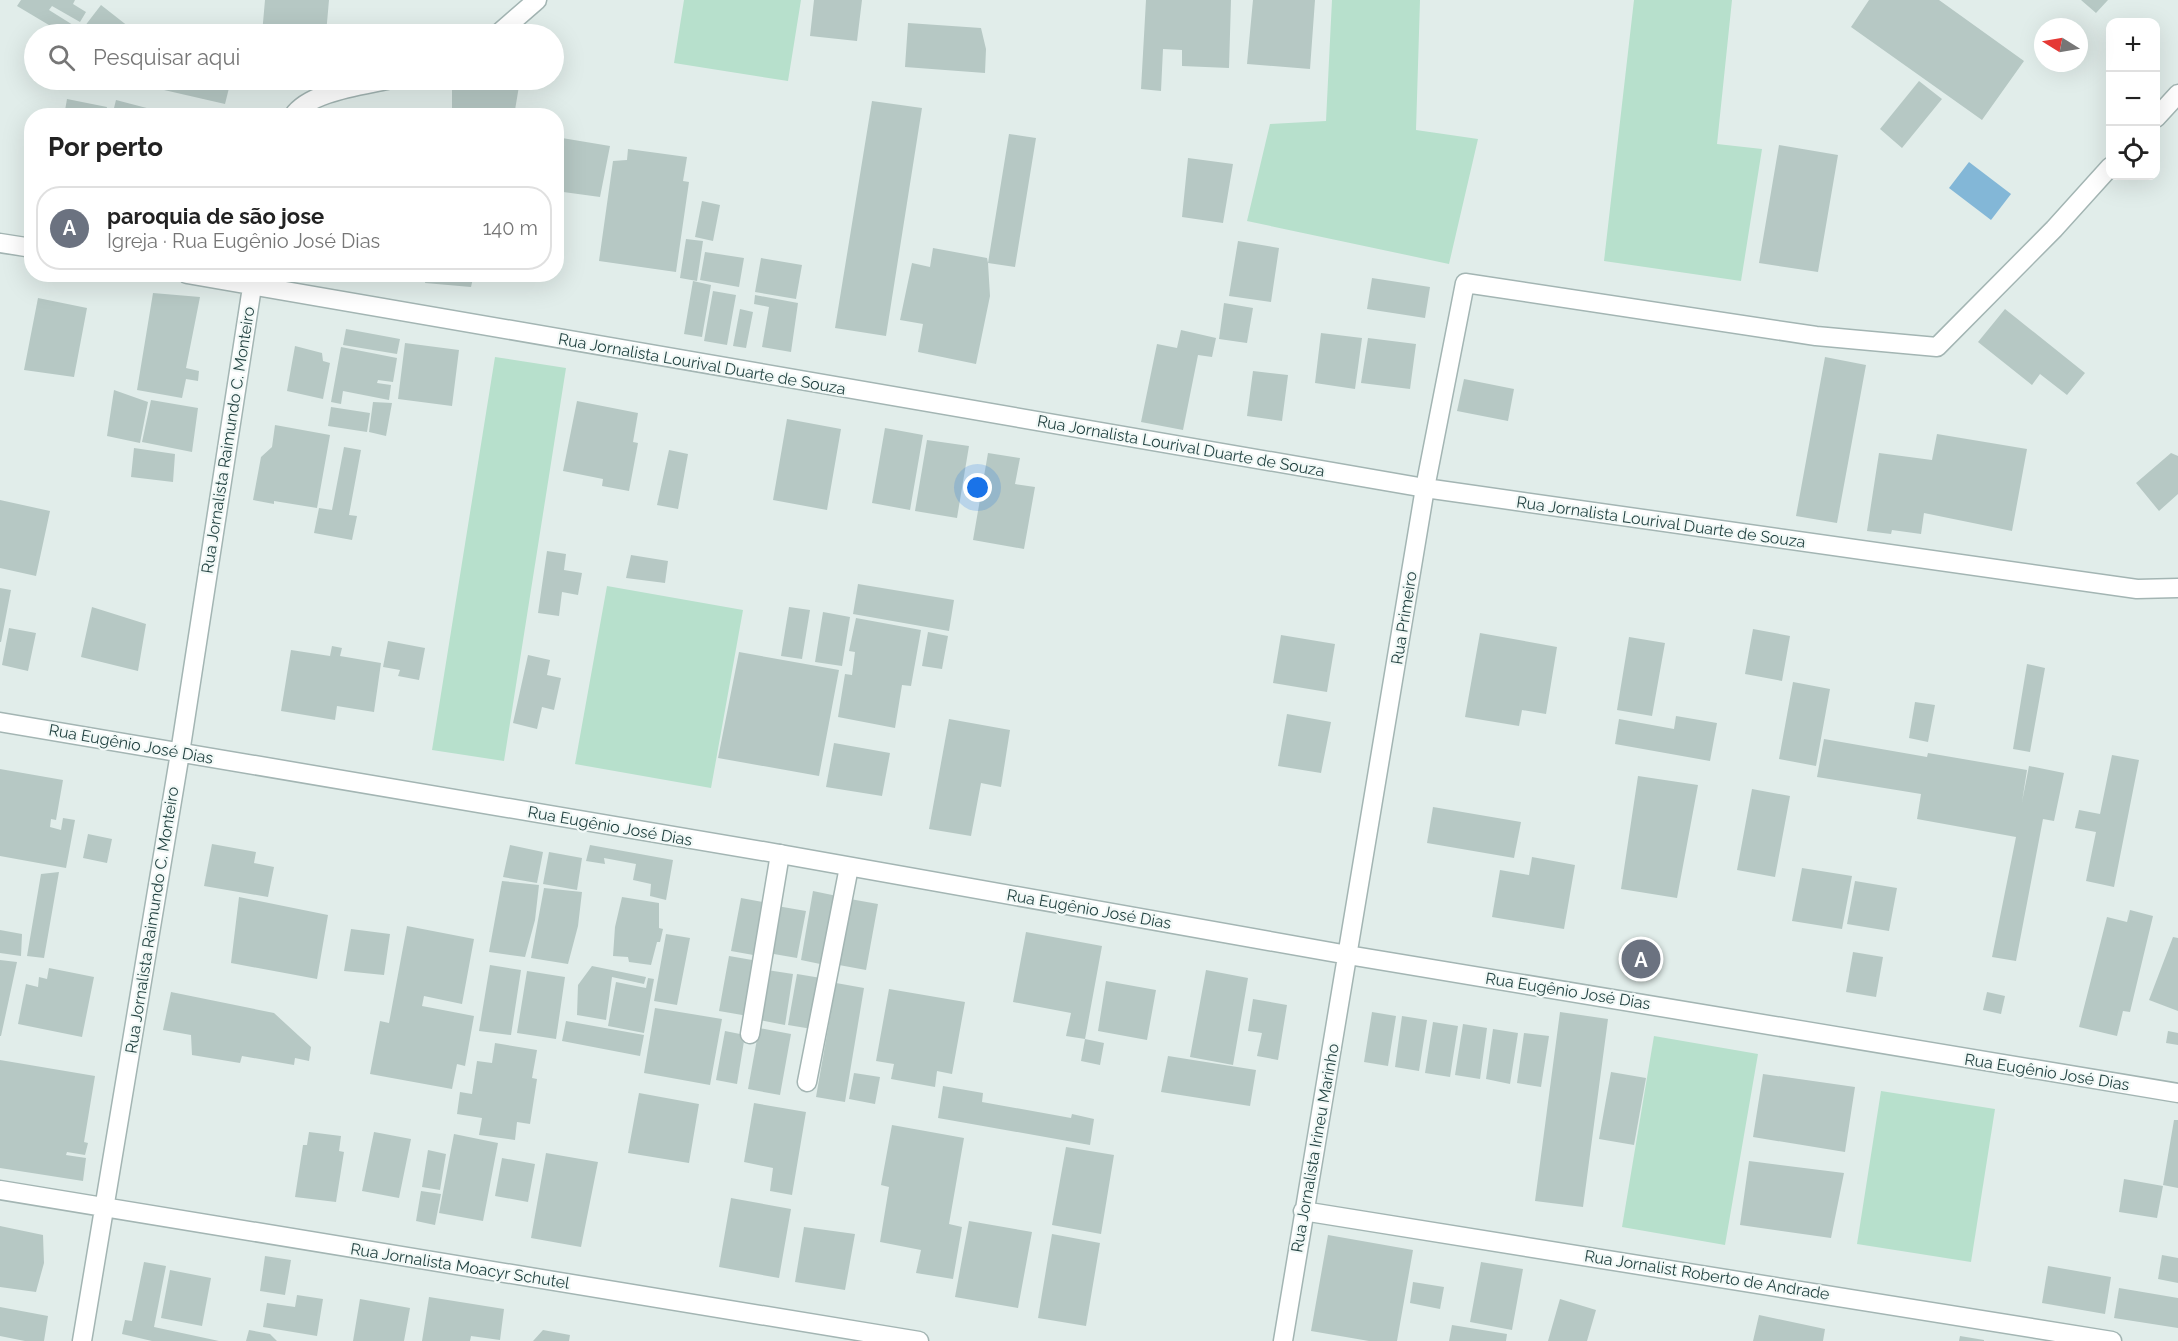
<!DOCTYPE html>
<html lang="pt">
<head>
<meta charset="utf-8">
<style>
  :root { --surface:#fff; --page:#f6f6f6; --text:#222; --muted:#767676; --line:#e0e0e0; --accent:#855b35 }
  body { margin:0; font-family:Raleway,sans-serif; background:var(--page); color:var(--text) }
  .controls { position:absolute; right:18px; top:18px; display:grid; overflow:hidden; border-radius:12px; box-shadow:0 6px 24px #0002 }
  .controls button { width:54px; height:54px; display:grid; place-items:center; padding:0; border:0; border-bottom:2px solid var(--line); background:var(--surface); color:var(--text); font:30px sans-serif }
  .compass { position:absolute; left:2034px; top:18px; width:54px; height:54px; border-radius:50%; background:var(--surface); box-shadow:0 6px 24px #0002; rotate:281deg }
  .you { position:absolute; left:978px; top:488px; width:21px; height:21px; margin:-15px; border:4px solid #fff; border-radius:50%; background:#1a73e8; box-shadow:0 0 0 9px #1a73e833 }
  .badge { display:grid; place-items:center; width:39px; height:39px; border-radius:50%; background:var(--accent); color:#fff; font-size:20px; font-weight:700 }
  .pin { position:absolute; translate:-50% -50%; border:3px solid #fff; box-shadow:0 2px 6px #0006 }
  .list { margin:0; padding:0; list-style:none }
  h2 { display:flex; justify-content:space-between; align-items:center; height:78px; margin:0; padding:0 24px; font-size:26px }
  h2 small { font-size:20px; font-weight:400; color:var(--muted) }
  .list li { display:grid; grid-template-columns:39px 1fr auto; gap:18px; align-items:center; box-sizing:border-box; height:84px; margin:0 12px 12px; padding:0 12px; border:2px solid var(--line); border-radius:24px }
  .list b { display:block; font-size:22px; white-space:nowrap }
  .list p { margin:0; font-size:20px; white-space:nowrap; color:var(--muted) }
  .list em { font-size:20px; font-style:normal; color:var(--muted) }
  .icon { flex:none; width:33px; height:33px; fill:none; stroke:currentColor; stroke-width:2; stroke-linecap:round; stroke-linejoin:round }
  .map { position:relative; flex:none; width:2178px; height:1341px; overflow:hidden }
  .search { position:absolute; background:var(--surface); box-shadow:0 6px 24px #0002; left:24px; top:24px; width:540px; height:66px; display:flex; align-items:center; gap:15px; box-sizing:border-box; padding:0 21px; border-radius:33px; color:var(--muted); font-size:22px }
  .panel { position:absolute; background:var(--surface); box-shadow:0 6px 24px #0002; left:24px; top:108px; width:540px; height:174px; border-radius:24px }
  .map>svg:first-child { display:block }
  .green { fill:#b7e0cc }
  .water { fill:#83b7d7 }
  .building { fill:#b6c8c4 }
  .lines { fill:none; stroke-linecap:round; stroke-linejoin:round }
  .service-casing { stroke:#a3b5b3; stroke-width:21 }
  .minor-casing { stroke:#a3b5b3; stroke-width:21 }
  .service { stroke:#fff; stroke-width:18 }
  .minor { stroke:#fff; stroke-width:18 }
  .labels { text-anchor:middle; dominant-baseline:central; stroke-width:4.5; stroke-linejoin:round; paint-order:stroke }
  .street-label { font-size:16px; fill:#1f3f3e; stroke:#f2f9f7 }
</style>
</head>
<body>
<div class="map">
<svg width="2178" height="1341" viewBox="0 0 2178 1341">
  <rect width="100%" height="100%" fill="#e1edea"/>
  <path class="green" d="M684 0H801L788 81 674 63Z
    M1332 0H1420L1416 130 1478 139 1449 264 1247 221 1270 124 1326 121Z
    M1634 0H1732L1717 144 1762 149 1741 281 1604 261Z
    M495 357 566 368 504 761 432 750Z
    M607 586 743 610 711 788 575 764Z
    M1654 1036 1758 1054 1725 1245 1622 1227Z
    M1881 1091 1995 1109 1971 1262 1857 1244Z"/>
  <path class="water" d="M1969 162 2011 194 1991 220 1949 188Z"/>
  <path class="building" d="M21 0H75L73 4 86 12 80 22 52 6 49 10 73 25 67 34H64L17 6Z
    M265 0H329L326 34H262Z
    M814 0H862L857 41 810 36Z
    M1146 0H1231L1229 68 1182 66V50L1163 49 1161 91 1141 89Z
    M1253 0H1315L1310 69 1247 64Z
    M1869 0H1939L2024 61 1982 120 1851 27Z
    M2081 0H2108L2096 13Z
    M101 5 138 34H85L81 31Z
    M908 23 981 28 986 49 985 73 905 67Z
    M167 80H231L225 104 164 90Z
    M460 80H520L514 116H452V82Z
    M1919 81 1942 99 1902 148 1880 129Z
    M67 99 107 107 105 116H64Z
    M116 100 162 112 161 116H112Z
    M872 101 922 108 886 336 835 328Z
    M1009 134 1036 138 1015 267 988 263 990 296 976 364 918 352 923 324 900 320 912 263 930 267 933 248 987 258 988 263Z
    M556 137 610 146 600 197 556 191Z
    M1779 145 1838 155 1818 272 1759 263Z
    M628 149 687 157 683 181 689 182 676 272 599 261 613 161 627 160Z
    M1188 158 1233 164 1223 223 1182 217Z
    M702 201 720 205 713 241 695 237Z
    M686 239 703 241 697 281 680 278Z
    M1238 241 1279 248 1271 302 1229 296Z
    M705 252 744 258 739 287 700 280Z
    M761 258 802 265 796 299 755 292Z
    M427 274H474L471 287 425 283Z
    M1372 278 1430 287 1425 318 1367 309Z
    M693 281 711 285 702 337 684 334Z
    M713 291 736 295 727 345 704 341Z
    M153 293 200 297 186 368 199 371 198 381 186 379 182 398 137 390Z
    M755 295 798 303 791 352 762 347 769 307 754 304Z
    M38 298 87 308 74 377 24 370Z
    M1224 303 1253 308 1247 343 1219 339Z
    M740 309 753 312 746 348 733 346Z
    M2005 309 2085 373 2067 395 2040 374 2032 385 1978 342Z
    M346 329 400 339 397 354 343 345Z
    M1181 330 1216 338 1212 357 1198 355 1183 430 1141 422 1157 344 1177 348Z
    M1321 333 1362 338 1355 389 1315 383Z
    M1368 338 1416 344 1410 389 1361 383Z
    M405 343 459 350 452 406 398 399Z
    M295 346 322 353 323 361 330 363 323 399 287 391Z
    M341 347 397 358 393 382 378 380 377 383 391 385 389 400 343 391 341 404 331 402Z
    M1825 357 1866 365 1837 523 1796 516Z
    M1253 371 1288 375 1282 421 1247 416Z
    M1464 379 1514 389 1508 421 1457 411Z
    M114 390 148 402 140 443 107 436Z
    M151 400 198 408 192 452 142 442Z
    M577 401 638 413 633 442 638 443 629 491 602 486 603 479 563 471Z
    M373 402 392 403 386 436 369 432Z
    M331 407 370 413 367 432 328 426Z
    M787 419 841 429 827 510 773 500Z
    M275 425 330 435 317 508 274 501V504L253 500 261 457 272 447Z
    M885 428 923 435 910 510 872 503Z
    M1937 434 2027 449 2012 531 1924 513 1921 534 1892 530 1891 534 1867 531 1879 453 1932 460Z
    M927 440 969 446 957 518 915 511Z
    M344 447 361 450 349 515 357 516 352 540 314 533 319 508 332 510Z
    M134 448 175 454 173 482 131 477Z
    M669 450 688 454 678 509 657 505Z
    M988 453 1020 458 1015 484 1035 487 1024 549 973 540Z
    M2171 453 2178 456V494L2159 511 2136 483Z
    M0 500 50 511 36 576 0 568Z
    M547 551 566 554 564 570 582 573 578 595 562 592 559 616 538 613Z
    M631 555 668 561 665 583 626 578Z
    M858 584 954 600 949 631 853 614Z
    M0 588 11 590 1 642H0Z
    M92 607 146 624 138 671 81 657Z
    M789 607 810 610 802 659 781 656Z
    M823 612 850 617 842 666 815 662Z
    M856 618 921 630 911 686 902 685 895 728 838 717 845 674 852 675 855 652 849 651Z
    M9 628 36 633 28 671 2 665Z
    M1753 629 1790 636 1782 681 1745 674Z
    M928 632 948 636 942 669 922 666Z
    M1480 633 1557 647 1546 714 1522 710 1519 726 1465 717Z
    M1281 635 1335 644 1327 692 1273 683Z
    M1629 637 1665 643 1652 716 1617 710Z
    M388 641 425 648 419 680 398 676 400 670 383 667Z
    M332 646 342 648 340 656 381 663 374 712 337 706 335 720 281 711 291 650 330 656Z
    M739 652 839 670 819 776 718 758Z
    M528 655 550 660 547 675 561 678 554 710 542 707 537 729 513 723Z
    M2027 664 2045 668 2030 752 2013 749Z
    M1793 682 1830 689 1816 766 1779 759Z
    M1915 702 1935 705 1928 742 1909 738Z
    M1287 714 1331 722 1321 773 1278 766Z
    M1676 716 1717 723 1710 761 1615 744 1619 719 1674 729Z
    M949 719 1010 730 1001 787 981 783 971 836 929 829Z
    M1824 739 1927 757 1928 753 2027 770 2022 802 2029 766 2064 773 2054 821 2043 819 2016 961 1992 957 2016 837 1917 819 1921 794 1817 777Z
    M834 743 890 753 882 796 826 787Z
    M2112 755 2139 760 2114 887 2086 881 2096 832 2075 828 2079 810 2100 814Z
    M0 769 63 780 56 820 51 819 50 827 61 830 63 818 75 820 66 868 0 856Z
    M1638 776 1698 785 1677 898 1621 889Z
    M1752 789 1790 796 1775 877 1737 870Z
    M1433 807 1521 822 1514 858 1427 843Z
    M88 834 112 839 107 863 83 858Z
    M212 844 256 852 254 863 274 867 268 897 204 886Z
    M510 845 543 852 537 883 503 877Z
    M590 845 673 860 666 900 650 896 651 884 633 880 636 864 604 858 605 864 586 861Z
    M549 852 582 858 577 890 543 884Z
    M1532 857 1575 865 1564 929 1492 917 1500 870 1529 875Z
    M1802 868 1852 876 1842 929 1792 921Z
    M59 872 44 958 27 956 41 874Z
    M502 881 539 885 535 920 525 957 489 952Z
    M1855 881 1897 888 1889 931 1847 924Z
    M544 888 582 892 578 926 568 964 531 958Z
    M813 891 837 896 825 965 801 960Z
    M239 897 328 915 317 979 231 963Z
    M622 897 659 903V928L663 929 660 942H657L651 965 629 962 628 957 613 956 615 927Z
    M741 898 768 903 759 956 731 951Z
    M850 899 878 904 866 970 839 965Z
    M777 906 806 911 797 958 768 953Z
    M2130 910 2153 916 2130 1012 2123 1011 2117 1036 2079 1027 2107 917 2127 922Z
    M407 926 474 939 462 1004 424 996 422 1006 474 1016 465 1066 457 1064 452 1089 370 1074 380 1021 389 1023Z
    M351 929 390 934 384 975 344 971Z
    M0 930 22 934 21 956 0 953Z
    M1026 932 1102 946 1085 1039 1066 1036 1071 1013 1013 1002Z
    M666 934 690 938 677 1005 654 1001Z
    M2173 937 2178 938V1011L2149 1000Z
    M1853 952 1883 957 1876 997 1846 992Z
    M729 956 758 961 748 1016 719 1011Z
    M0 960 17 962 1 1036H0Z
    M490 965 521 970 511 1035 479 1031Z
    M592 966 646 977 644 984 612 977 606 1020 577 1015 578 985Z
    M49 968 94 977 82 1037 18 1024 26 984 38 987 39 977 47 979Z
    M767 970 793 974 785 1025 759 1020Z
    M1206 970 1248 978 1233 1065 1190 1057Z
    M527 971 565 977 556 1039 517 1033Z
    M797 974 821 978 812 1029 788 1025Z
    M648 978 654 979 644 1033 608 1026 616 982 646 988Z
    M1106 981 1156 990 1147 1040 1098 1031Z
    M836 983 864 988 845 1102 816 1097Z
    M889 989 965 1002 952 1074 937 1071 935 1087 891 1079 894 1064 876 1061Z
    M171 992 274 1013 311 1047 309 1061 295 1058 294 1065 242 1056 240 1063 192 1055 191 1035 163 1030Z
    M1987 992 2005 996 2001 1014 1983 1010Z
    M1253 999 1287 1005 1278 1060 1257 1056 1262 1033 1248 1031Z
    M655 1008 722 1019 710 1085 644 1073Z
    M1372 1012 1396 1016 1388 1066 1364 1062Z
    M1560 1012 1608 1019 1583 1207 1535 1201Z
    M1402 1016 1427 1020 1419 1071 1395 1067Z
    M566 1021 644 1035 640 1056 562 1041Z
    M1433 1022 1458 1026 1450 1077 1425 1073Z
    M1463 1024 1487 1028 1480 1079 1455 1075Z
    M759 1028 791 1034 780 1095 748 1089Z
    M1493 1029 1518 1033 1510 1084 1486 1079Z
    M725 1031 745 1035 737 1084 716 1080Z
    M2168 1031 2178 1033V1045L2166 1043Z
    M1524 1033 1549 1036 1541 1087 1517 1083Z
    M1085 1039 1104 1043 1100 1065 1081 1061Z
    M495 1043 537 1050 532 1078 537 1079 530 1124 517 1122 515 1140 479 1135 482 1118 457 1114 460 1092 472 1094 477 1061 492 1063Z
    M1168 1056 1256 1070 1250 1106 1161 1092Z
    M0 1060 95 1076 84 1142 88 1143 85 1155 67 1152 66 1155 86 1158 83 1181 0 1168Z
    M1611 1072 1646 1078 1634 1145 1599 1139Z
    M854 1073 880 1077 875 1104 849 1099Z
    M1763 1074 1855 1087 1845 1152 1753 1137Z
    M943 1086 983 1093 982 1102 1071 1118 1072 1114 1094 1119 1090 1145 938 1118Z
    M639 1093 699 1104 689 1163 628 1153Z
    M754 1103 806 1112 792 1195 770 1191 773 1168 744 1162Z
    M2174 1120H2178V1188L2163 1185Z
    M892 1125 964 1138 949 1224 962 1227 953 1279 916 1273 921 1250 880 1242 889 1187 881 1185Z
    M309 1132 341 1136 339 1151 344 1152 336 1202 295 1197 303 1145H307Z
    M374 1132 411 1139 399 1198 362 1191Z
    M454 1134 498 1143 483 1221 439 1213Z
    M1066 1147 1114 1155 1101 1234 1052 1225Z
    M428 1150 446 1154 440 1190 422 1187Z
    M546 1153 598 1162 581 1247 531 1238Z
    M502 1158 535 1164 528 1202 495 1196Z
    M1749 1161 1844 1173 1831 1238 1740 1225Z
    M2124 1179 2163 1186 2157 1218 2119 1212Z
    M421 1191 441 1194 435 1225 416 1221Z
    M731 1198 791 1209 779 1278 719 1267Z
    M969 1221 1032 1232 1018 1308 955 1297Z
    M0 1226 43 1235 44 1263 36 1292 0 1287Z
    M804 1227 855 1234 845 1290 795 1282Z
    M1052 1234 1100 1243 1086 1326 1038 1318Z
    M1328 1235 1413 1250 1397 1341H1369L1311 1331Z
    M2162 1255 2178 1258V1283L2158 1279Z
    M265 1256 291 1260 285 1295 260 1291Z
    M144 1262 166 1266 154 1327 219 1341H152L122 1334 125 1320 132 1321Z
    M1481 1262 1523 1269 1512 1330 1470 1322Z
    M2048 1266 2111 1277 2105 1314 2042 1303Z
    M170 1270 211 1278 202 1326 161 1318Z
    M1413 1282 1444 1287 1440 1309 1410 1303Z
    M2119 1288 2178 1298V1328L2114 1318Z
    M297 1295 323 1299 317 1336 263 1327 267 1303 295 1307Z
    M429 1297 504 1309 500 1340 471 1336 470 1341H422Z
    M360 1299 410 1308 404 1341H353Z
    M1560 1299 1596 1310 1587 1341H1548Z
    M0 1307 48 1316 44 1341H25L0 1336Z
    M1759 1315 1825 1329 1823 1341H1753Z
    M1452 1325 1507 1334 1506 1341H1449Z
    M249 1330 270 1334 277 1341H246Z
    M543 1330 570 1335 569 1341H533Z
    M1960 1336 1984 1340V1341H1959Z"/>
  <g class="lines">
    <defs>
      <path id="service" d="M750 1034 780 854
        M807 1082 849 867"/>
      <path id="minor" d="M498 34 537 0
        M293 116C309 92 360 86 387 80
        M2156 118 2178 94
        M0 243 32 248
        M187 274 1425 488 2137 589 2178 588
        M0 722 780 854 1348 955 2178 1093
        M0 1190 919 1341
        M1303 1211 2112 1341
        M82 1341 180 753 254 274
        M1283 1341 1425 488 1465 283 1816 336 1937 347 2054 229 2110 167"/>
    </defs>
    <use href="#service" class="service-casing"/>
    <use href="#minor" class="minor-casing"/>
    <use href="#service" class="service"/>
    <use href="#minor" class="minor"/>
  </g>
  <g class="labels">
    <g class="street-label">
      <text transform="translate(702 364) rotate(10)">Rua Jornalista Lourival Duarte de Souza</text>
      <text transform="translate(228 440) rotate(-81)">Rua Jornalista Raimundo C. Monteiro</text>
      <text transform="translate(1181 446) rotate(10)">Rua Jornalista Lourival Duarte de Souza</text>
      <text transform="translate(1661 522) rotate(8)">Rua Jornalista Lourival Duarte de Souza</text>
      <text transform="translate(1404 618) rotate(-81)">Rua Primeiro</text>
      <text transform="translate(131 744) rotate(10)">Rua Eugênio José Dias</text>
      <text transform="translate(610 826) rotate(10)">Rua Eugênio José Dias</text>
      <text transform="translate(1089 909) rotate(10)">Rua Eugênio José Dias</text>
      <text transform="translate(152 920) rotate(-81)">Rua Jornalista Raimundo C. Monteiro</text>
      <text transform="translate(1568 991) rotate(9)">Rua Eugênio José Dias</text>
      <text transform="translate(2047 1072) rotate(9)">Rua Eugênio José Dias</text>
      <text transform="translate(1315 1148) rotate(-80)">Rua Jornalista Irineu Marinho</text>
      <text transform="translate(460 1266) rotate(9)">Rua Jornalista Moacyr Schutel</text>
      <text transform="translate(1707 1275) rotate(9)">Rua Jornalist Roberto de Andrade</text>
    </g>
  </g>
</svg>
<div class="controls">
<button>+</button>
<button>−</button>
<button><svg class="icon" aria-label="locate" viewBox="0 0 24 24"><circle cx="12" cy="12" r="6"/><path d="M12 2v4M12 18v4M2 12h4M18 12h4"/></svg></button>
</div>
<svg class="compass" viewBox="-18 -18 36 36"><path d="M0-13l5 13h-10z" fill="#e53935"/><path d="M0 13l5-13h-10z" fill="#767676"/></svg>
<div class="you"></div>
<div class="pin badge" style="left:1641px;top:959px;background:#6b7280">A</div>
<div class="search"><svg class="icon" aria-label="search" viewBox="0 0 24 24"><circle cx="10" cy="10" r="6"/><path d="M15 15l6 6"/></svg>Pesquisar aqui</div>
<section class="panel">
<h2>Por perto<small></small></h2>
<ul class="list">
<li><span class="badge" style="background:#6b7280">A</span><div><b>paroquia de são jose</b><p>Igreja · Rua Eugênio José Dias</p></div><em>140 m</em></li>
</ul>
</section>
</div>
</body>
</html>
